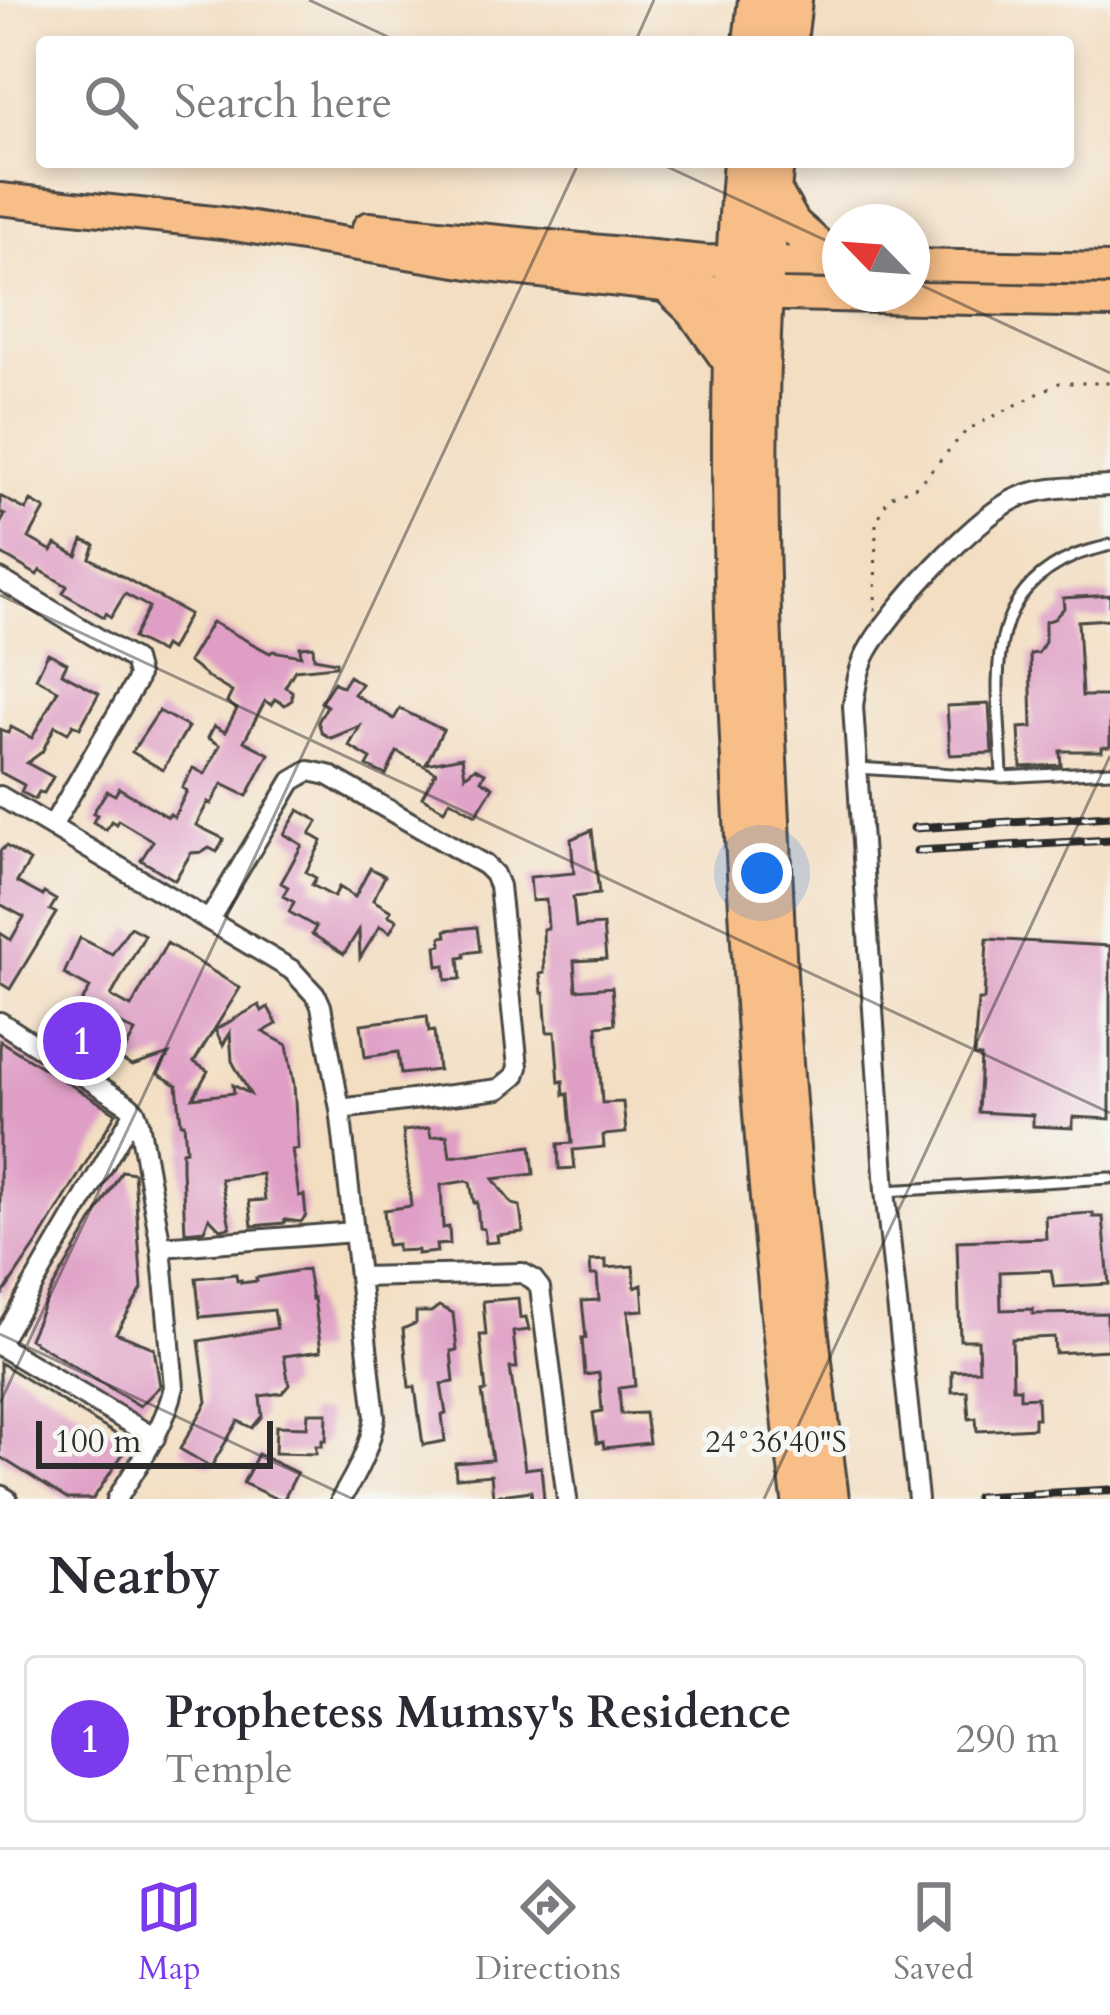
<!DOCTYPE html>
<html lang="en">
<head>
<meta charset="utf-8">
<style>
  :root { --surface:#fff; --page:#f7f7f7; --text:#2b2b33; --muted:#7c7c81; --line:#e1e1e2; --accent:#7c3aed }
  body { margin:0; font-family:Cardo,serif; background:var(--page); color:var(--text) }
  .compass { position:absolute; left:822px; top:204px; width:108px; height:108px; border-radius:50%; background:var(--surface); box-shadow:0 6px 18px #0003; rotate:295deg }
  .scale { position:absolute; left:36px; bottom:30px; width:237px; box-sizing:border-box; padding-left:12px; border:6px solid #2b2b2b; border-top:0; font-size:33px; line-height:42px; white-space:nowrap; color:#2b2b2b; -webkit-text-stroke:9px #f6f6f2; paint-order:stroke }
  .you { position:absolute; left:762px; top:873px; width:42px; height:42px; margin:-30px; border:9px solid #fff; border-radius:50%; background:#1a73e8; box-shadow:0 0 0 18px #1a73e833 }
  .badge { display:grid; place-items:center; width:78px; height:78px; border-radius:50%; background:var(--accent); color:#fff; font-size:39px; font-weight:700 }
  .pin { position:absolute; translate:-50% -50%; border:6px solid #fff; box-shadow:0 3px 12px #0006 }
  .list { margin:0; padding:0; list-style:none }
  h2 { display:flex; justify-content:space-between; align-items:center; height:156px; margin:0; padding:0 48px; font-size:51px }
  h2 small { font-size:39px; font-weight:400; color:var(--muted) }
  .list li { display:grid; grid-template-columns:78px 1fr auto; gap:36px; align-items:center; box-sizing:border-box; height:168px; margin:0 24px 24px; padding:0 24px; border:3px solid var(--line); border-radius:12px }
  .list b { display:block; font-size:45px; white-space:nowrap }
  .list p { margin:0; font-size:39px; white-space:nowrap; color:var(--muted) }
  .list em { font-size:39px; font-style:normal; color:var(--muted) }
  .icon { flex:none; width:66px; height:66px; fill:none; stroke:currentColor; stroke-width:2; stroke-linecap:round; stroke-linejoin:round }
  .map { position:relative; flex:none; width:1110px; height:1499px; overflow:hidden }
  .search { position:absolute; background:var(--surface); box-shadow:0 6px 18px #0003; left:36px; right:36px; top:36px; height:132px; display:flex; align-items:center; gap:30px; box-sizing:border-box; padding:0 42px; border-radius:12px; color:var(--muted); font-size:45px }
  .sheet { height:348px; background:var(--surface) }
  nav { display:flex; justify-content:space-around; align-items:center; box-sizing:border-box; height:168px; border-top:3px solid var(--line); background:var(--surface); font-size:33px; color:var(--muted) }
  nav a { display:grid; justify-items:center; gap:6px }
  nav .on { color:var(--accent) }
  .map>svg:first-child { display:block }
  .building { fill:#df9ec5 }
  .lines { fill:none; stroke-linecap:round; stroke-linejoin:round }
  .lane-casing { stroke:#494642; stroke-width:15 }
  .street-casing { stroke:#494642; stroke-width:24 }
  .primary-casing { stroke:#494642; stroke-width:36 }
  .highway-casing { stroke:#494642; stroke-width:42 }
  .path { stroke:#494642; stroke-width:3; stroke-dasharray:3 9; stroke-linecap:butt }
  .lane { stroke:#fff; stroke-width:9 }
  .street { stroke:#fff; stroke-width:18 }
  .primary { stroke:#f7be87; stroke-width:30 }
  .highway { stroke:#f7be87; stroke-width:36 }
  .rail-casing { stroke:#2b2b2b; stroke-width:9 }
  .rail { stroke:#f6f6f2; stroke-width:4.5; stroke-dasharray:14; stroke-linecap:butt }
  .ticks { fill:none; stroke:#2b2b2b; stroke-width:3; stroke-opacity:0.45 }
  .ticks-label { font-size:30px; text-anchor:middle; fill:#2b2b2b; stroke:#f6f6f2; stroke-width:10; stroke-linejoin:round; paint-order:stroke }
</style>
</head>
<body>
<div class="map">
<svg width="1110" height="1499" viewBox="0 0 1110 1499">
  <rect width="100%" height="100%" fill="#f6f6f2"/>
  <filter id="ink" filterUnits="userSpaceOnUse"><feTurbulence type="fractalNoise" baseFrequency=".00833" numOctaves="2"/><feDisplacementMap in="SourceGraphic" scale="24" xChannelSelector="R" yChannelSelector="G"/><feConvolveMatrix kernelMatrix="1 2 1 2 8 2 1 2 1" color-interpolation-filters="sRGB"/></filter>
  <filter id="wash" filterUnits="userSpaceOnUse"><feTurbulence type="fractalNoise" baseFrequency=".004" numOctaves="4" result="noise"/><feDisplacementMap in="SourceGraphic" scale="48" xChannelSelector="R" yChannelSelector="G"/><feGaussianBlur stdDeviation="2.7" result="paint"/><feColorMatrix in="noise" values="0 0 0 0 0 0 0 0 0 0 0 0 0 0 0 0 0 1.4 0 .05"/><feComposite in="paint" operator="in"/></filter>
  <g filter="url(#wash)">
    <rect width="100%" height="100%" fill="#f3dec2"/>
    <g id="blocks">
      <path class="building" d="M0 496 26 510 31 501 45 509 29 538 52 551 56 544 77 556 83 540 95 545 90 558 189 614 170 650 164 646 161 652 133 638 149 607 125 594 111 617 106 613 104 617 63 593 67 586 40 570 37 575 0 553V524L5 515 0 513Z
        M1110 595V619L1078 621 1082 696H1110V746L1102 747V751H1060L1061 765 1021 767 1019 728 1032 727 1030 654 1038 653 1045 642V622L1054 619 1064 608 1063 598Z
        M212 622 270 653 273 651 301 656 300 647 313 646 314 658 336 662V666L295 670 285 687 292 691V700L285 705 275 699 272 705 265 701 244 741 269 754 247 796 222 784 211 804 208 802 196 825 224 839 217 852 209 848 203 852 191 853 175 880 141 860 153 841 118 820 116 824 111 821 106 830 93 822 97 815 93 813 107 791 115 795 119 788 168 817 170 814 174 817 187 791 182 788 193 768 205 774 220 745 208 738 214 726 225 732 237 709 227 702 232 692 210 679 188 662Z
        M48 653 67 663 62 673 99 693 80 728 73 724 68 733 55 726 42 752 27 763 53 777 44 793 39 792 35 799 21 792 24 785 0 772V729L8 733 11 727 32 738 58 690 36 678Z
        M349 676 361 684 354 694 394 719 400 709 443 730 426 764 462 757 465 776 475 768 485 773 481 780 493 787 476 815 450 800 444 810 422 797 436 772 397 752 386 775 367 766 371 759 349 746 360 726 331 738 322 733 318 722 327 706 321 702 334 682 342 687Z
        M989 704 992 753 950 755 947 706Z
        M159 711 188 727 163 770 132 752Z
        M299 810 318 821 310 834 322 841 306 872 316 878 312 885 334 897 339 887 355 897 370 868 385 876 373 900 391 911 388 915 397 920 390 932 380 926 360 958 359 930 344 954 312 934 316 927 289 912 294 902 283 896 288 887 281 883 302 845 284 834Z
        M592 830 599 894 573 897 576 927 603 925 606 959 574 961 576 990 612 987 615 1024 597 1026 602 1103 623 1102 626 1133 603 1135 604 1147 573 1150 575 1168 559 1169 558 1144 572 1143 568 1094 564 1095 563 1081 559 1082 555 1032H547L544 993H542L540 974 544 973 543 929 548 928 546 900 532 901 530 877 574 873 571 839Z
        M6 846 30 861 17 882 43 896 44 893 56 900 50 910 56 913 10 989 0 983V933L11 940 24 917 0 904V851Z
        M130 927 145 935 111 996 131 1007 167 943 240 988 194 1062 208 1071 193 1098 234 1093 233 1085 250 1094 232 1061 230 1032 223 1045 215 1030 259 1005 262 1011 268 1007 277 1024 263 1032 287 1045 294 1085 298 1149 292 1150 299 1196 304 1195 306 1215 301 1222 285 1220 284 1223 252 1226 249 1201 265 1200 262 1174 221 1179 230 1227 220 1229 209 1218 204 1230 185 1232 182 1168V1151L186 1150 184 1123H181L177 1085 158 1074 169 1054 132 1066 120 1059 135 1032 114 1021 110 1027 100 1022 96 1028 74 1014 90 988 64 974 80 938 112 954Z
        M477 927 480 951 465 953V957L459 958 461 979 446 980 445 965 438 966 436 946 442 945 441 937 447 936 446 930Z
        M987 939 1110 946V1119L1073 1117 1072 1128 1033 1126V1115L978 1112 981 1057 974 1056 978 1000H984Z
        M427 1016 429 1032 434 1031 438 1070 401 1074 398 1052 365 1057 361 1024Z
        M0 1041 116 1113 40 1239 0 1298Z
        M429 1128 431 1137 447 1135 450 1157 531 1146 534 1174 493 1179 512 1204 520 1206 523 1232 497 1235 498 1242 486 1243 484 1229 479 1228 477 1202 474 1203 470 1182 466 1181 441 1185 443 1228 449 1227 450 1244 436 1245 437 1252 417 1254V1250L397 1251V1244L387 1245 384 1210 411 1206 403 1131Z
        M122 1171 134 1173 142 1289 116 1333 154 1348 160 1386 140 1406 29 1339 48 1296Z
        M1093 1213V1217H1103L1109 1284 1054 1287 1051 1270 1000 1272 1001 1310 1033 1309V1314L1107 1313 1108 1350 1055 1353 1054 1337 1012 1339 1013 1388H1020V1398L1037 1397 1038 1418H1034V1428L977 1431 976 1418 969 1419 967 1391 952 1392V1371L979 1370 978 1340H960L957 1241 1046 1238 1045 1216Z
        M606 1260V1268L633 1266 635 1288 642 1285 644 1310 628 1311 635 1386 619 1388 621 1414 645 1413 649 1443 604 1448 603 1442 597 1443 593 1413 602 1411 599 1373 585 1375 582 1338H586L582 1301 599 1300 597 1275H591L590 1261Z
        M307 1269 312 1299 314 1298 321 1351 284 1356 289 1385 282 1393 260 1396 262 1416 252 1428 238 1421 211 1467 180 1449 207 1402 199 1341 277 1328 274 1310 200 1317 196 1278 236 1274 237 1281 241 1280V1283L257 1281 256 1278Z
        M518 1298 520 1318 526 1317 529 1330 513 1332 517 1368H510L525 1469 541 1467 544 1499H532L531 1491 493 1496 491 1475 456 1478 455 1463 492 1460 482 1392 486 1391 480 1335H486L483 1301Z
        M439 1306 453 1313 457 1350 451 1351 454 1382 441 1384 446 1414 442 1415 445 1441 423 1445 415 1387H409L403 1329 416 1323V1312H431Z
        M0 1363 130 1443 93 1499H67L0 1457Z
        M308 1413H327L326 1441 322 1440V1446H316V1454L275 1453 276 1426 307 1427Z
        M258 1454 297 1473 284 1499H277L243 1483Z"/>
    </g>
  </g>
  <g filter="url(#ink)">
    <use href="#blocks" fill-opacity="0" stroke="#494642" stroke-width="3"/>
    <g class="lines">
      <defs>
        <path id="lane" d="M857 768 1002 777 1110 771
          M1002 777C1000 691 976 598 1074 556 1085 551 1098 549 1110 545
          M885 1191 1110 1178"/>
        <path id="street" d="M0 579 134 660 138 675 136 682 52 826
          M0 796 292 970 317 997 321 1006 340 1109 375 1417C370 1448 357 1472 341 1499
          M209 920 292 781 309 771 328 775 485 865 494 874 499 886 518 1067 515 1076 499 1089 340 1109
          M0 1022 127 1104 135 1111 139 1122 161 1247 174 1387C164 1429 139 1463 117 1499
          M161 1247 354 1232
          M359 1277 522 1273 533 1279 540 1288 567 1499
          M0 1342 135 1111
          M0 1346 155 1438
          M0 1495 7 1499
          M918 1499 885 1191 853 706C856 687 858 669 867 652 889 611 976 516 1017 498 1045 485 1081 488 1110 486"/>
        <path id="primary" d="M0 199 222 223 488 266 734 294 1110 302
          M368 228 704 261 840 263
          M912 265 1110 269"/>
        <path id="highway" d="M752 42 757 0
          M788 42 793 0
          M742 162C724 374 731 588 742 800 754 1034 771 1267 801 1499
          M775 162C751 374 759 587 770 800 774 878 776 958 782 1036 793 1191 810 1346 830 1499
          M772 190 792 225 835 263
          M672 288 695 310 732 362"/>
      </defs>
      <use href="#lane" class="lane-casing"/>
      <use href="#street" class="street-casing"/>
      <use href="#primary" class="primary-casing"/>
      <use href="#highway" class="highway-casing"/>
      <path class="path" d="M875 611 876 523 889 497 917 486 967 430 1059 383H1110"/>
      <use href="#lane" class="lane"/>
      <use href="#street" class="street"/>
      <use href="#primary" class="primary"/>
      <use href="#highway" class="highway"/>
      <defs>
        <path id="rail" d="M914 828 1110 816
          M917 851 1110 840
          M977 1497 1110 1490"/>
      </defs>
      <use href="#rail" class="rail-casing"/>
      <use href="#rail" class="rail"/>
    </g>
  </g>
  <path class="ticks" d="M309 0 399 42M635 42 654 0M657 162 840 247M912 281 1110 373M0 595 1110 1113M0 1334 353 1499M0 1403 579 162M764 1499 1110 756"/>
  <g class="ticks-label">
    <text x="776" y="1452">24°36'40"S</text>
  </g>
</svg>
<svg class="compass" viewBox="-18 -18 36 36"><path d="M0-13l5 13h-10z" fill="#e53935"/><path d="M0 13l5-13h-10z" fill="#7c7c81"/></svg>
<div class="scale">100 m</div>
<div class="you"></div>
<div class="pin badge" style="left:82px;top:1041px">1</div>
<div class="search"><svg class="icon" aria-label="search" viewBox="0 0 24 24"><circle cx="10" cy="10" r="6"/><path d="M15 15l6 6"/></svg>Search here</div>
</div>
<section class="sheet">
<h2>Nearby<small></small></h2>
<ul class="list">
<li><span class="badge">1</span><div><b>Prophetess Mumsy's Residence</b><p>Temple</p></div><em>290 m</em></li>
</ul>
</section>
<nav>
<a class="on"><svg class="icon" aria-label="map" viewBox="0 0 24 24"><path d="M3 6l6-2 6 2 6-2v14l-6 2-6-2-6 2zM9 4v14M15 6v14"/></svg>Map</a>
<a><svg class="icon" aria-label="directions" viewBox="0 0 24 24"><path d="M12 3l9 9-9 9-9-9zM9 14v-3h6M13 9l2 2-2 2"/></svg>Directions</a>
<a><svg class="icon" aria-label="saved" viewBox="0 0 24 24"><path d="M7 4h10v16l-5-4-5 4z"/></svg>Saved</a>
</nav>
</body>
</html>
